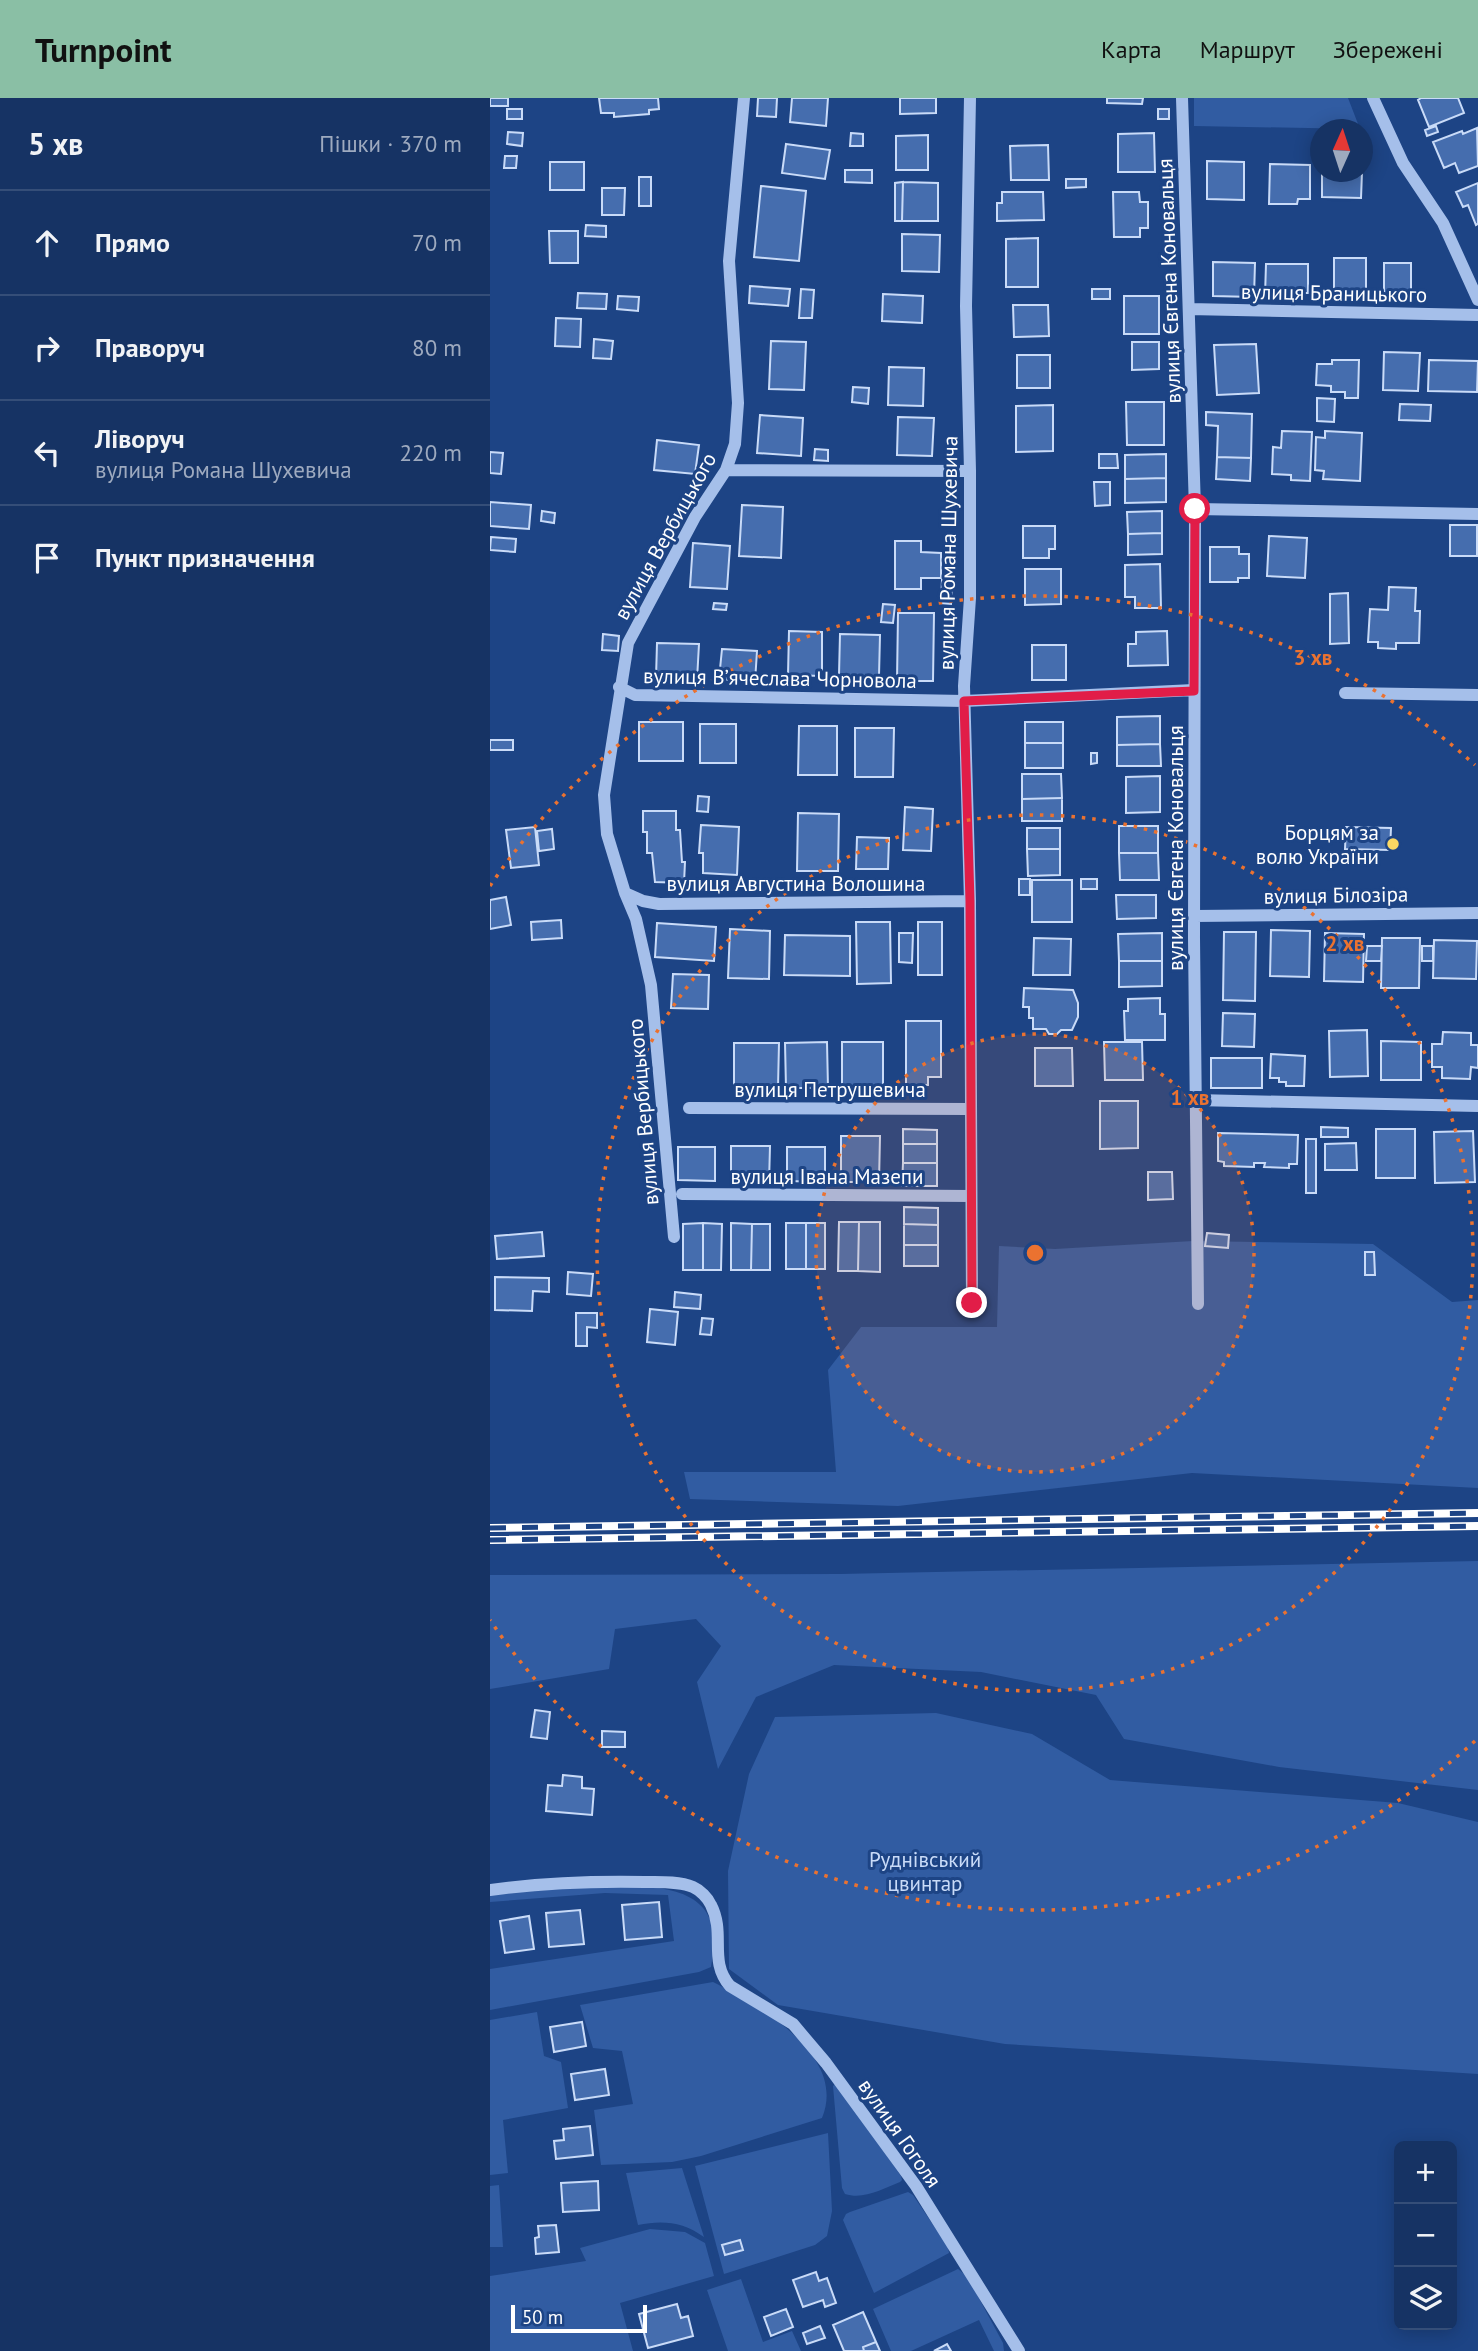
<!DOCTYPE html>
<html lang="uk">
<head>
<meta charset="utf-8">
<style>
  :root { --surface:#163364; --page:#1f3b6a; --text:#f1f3f6; --muted:#9eaabf; --line:#354e78; --accent:#8abfa5 }
  body { margin:0; font-family:"PT Sans",sans-serif; background:var(--page); color:var(--text) }
  .controls { position:absolute; right:21px; bottom:21px; display:grid; overflow:hidden; border-radius:10px; box-shadow:0 4px 18px #0003 }
  .controls button { width:63px; height:63px; display:grid; place-items:center; padding:0; border:0; border-bottom:2px solid var(--line); background:var(--surface); color:var(--text); font:35px sans-serif }
  .compass { position:absolute; left:820px; top:21px; width:63px; height:63px; border-radius:50%; background:var(--surface); box-shadow:0 4px 18px #0003; rotate:3deg }
  .scale { position:absolute; left:21px; bottom:18px; width:136px; box-sizing:border-box; padding-left:7px; border:4px solid #fff; border-top:0; font-size:19px; line-height:24px; white-space:nowrap; color:#fff; -webkit-text-stroke:5px #1d4485; paint-order:stroke }
  .stop { position:absolute; width:21px; height:21px; margin:-16px; border:5px solid #e11d48; border-radius:50%; background:#fff }
  .stop.end { background:#e11d48; border-color:#fff; box-shadow:0 2px 7px #0008 }
  .list { margin:0; padding:0; list-style:none }
  h2 { display:flex; justify-content:space-between; align-items:center; height:91px; margin:0; padding:0 28px; font-size:30px }
  h2 small { font-size:23px; font-weight:400; color:var(--muted) }
  .list li { display:grid; grid-template-columns:46px 1fr auto; gap:21px; align-items:center; box-sizing:border-box; height:105px; padding:0 28px; border-top:2px solid var(--line) }
  .list b { display:block; font-size:26px; white-space:nowrap }
  .list p { margin:0; font-size:23px; white-space:nowrap; color:var(--muted) }
  .list em { font-size:23px; font-style:normal; color:var(--muted) }
  .icon { flex:none; width:38px; height:38px; fill:none; stroke:currentColor; stroke-width:2; stroke-linecap:round; stroke-linejoin:round }
  .map { position:relative; flex:none; width:988px; height:2253px; overflow:hidden }
  header { display:flex; align-items:center; gap:42px; box-sizing:border-box; height:98px; padding:0 35px; background:var(--accent); color:#111 }
  header strong { font-size:33px }
  nav { display:flex; gap:38px; margin-inline-start:auto; font-size:24px }
  main { display:flex }
  aside { flex:1; background:var(--surface) }
  .map>svg:first-child { display:block }
  .green { fill:#315ca2 }
  .building { fill:#456dae; stroke:#c9dbf8; stroke-width:2 }
  .lines { fill:none; stroke-linecap:round; stroke-linejoin:round }
  .minor { stroke:#a5bfea; stroke-width:12 }
  .rail-casing { stroke:#fff; stroke-width:8 }
  .rail { stroke:#1d4485; stroke-width:5; stroke-dasharray:16; stroke-linecap:butt }
  .route { stroke:#e11d48; stroke-width:9 }
  .ring { fill:none; stroke:#eb7230; stroke-width:3.5; stroke-dasharray:3.5 7 }
  .poi-dot { fill:#fad863; stroke:#1d4485; stroke-width:2.5 }
  .labels { text-anchor:middle; dominant-baseline:central; stroke-width:6; stroke-linejoin:round; paint-order:stroke }
  .street-label { font-size:21px; fill:#fff; stroke:#1d4485 }
  .poi-label { font-size:21px; fill:#fff; stroke:#1d4485; text-anchor:end }
  .park-label { font-size:21px; fill:#c9dbf8; stroke:#1d4485 }
  .centre { fill:#eb7230; stroke:#1d4485; stroke-width:3.5 }
  .ring-label { font-size:21px; text-anchor:middle; font-weight:bold; fill:#eb7230; stroke:#1d4485; stroke-width:6; stroke-linejoin:round; paint-order:stroke }
</style>
</head>
<body>
<header>
<strong>Turnpoint</strong>
<nav><a>Карта</a><a>Маршрут</a><a>Збережені</a></nav>
</header>
<main>
<aside>
<h2>5 хв<small>Пішки · 370 m</small></h2>
<ul class="list">
<li><svg class="icon" aria-label="ahead" viewBox="0 0 24 24"><path d="M12 20V5M6 11l6-6 6 6"/></svg><div><b>Прямо</b></div><em>70 m</em></li>
<li><svg class="icon" aria-label="right" viewBox="0 0 24 24"><path d="M7 20v-9h11M14 6l5 5-5 5"/></svg><div><b>Праворуч</b></div><em>80 m</em></li>
<li><svg class="icon" aria-label="left" viewBox="0 0 24 24"><path d="M17 20v-9H6M10 6l-5 5 5 5"/></svg><div><b>Ліворуч</b><p>вулиця Романа Шухевича</p></div><em>220 m</em></li>
<li><svg class="icon" aria-label="arrive" viewBox="0 0 24 24"><path d="M6 21V4h12l-3 4 3 4H6"/></svg><div><b>Пункт призначення</b></div></li>
</ul>
</aside>
<div class="map">
<svg width="988" height="2253" viewBox="0 0 988 2253">
  <rect width="100%" height="100%" fill="#1d4485"/>
  <path class="green" d="M704 0H858L870 31 704 28Z
    M703 1143 883 1146 962 1204 988 1202V1390L702 1375 408 1408 200 1401 194 1374H346L338 1272 371 1229H507L509 1148 565 1151Z
    M988 1463V1692L789 1669 634 1641 606 1597 491 1574 344 1567 266 1599 228 1671 207 1584 231 1548 206 1521 125 1531 119 1571 0 1591V1477L350 1476Z
    M446 1615 542 1636 620 1682 908 1705 988 1724V1976L515 1946 288 1907 239 1871 238 1773 259 1676 285 1619Z
    M114 1788C151 1789 212 1783 223 1830 226 1843 223 1856 221 1869L209 1874 0 1912V1871L184 1843 178 1797 115 1795 0 1804V1797L14 1795Z
    M223 1884C268 1907 358 1957 332 2020L211 2058 182 2064 111 2067 104 2012 143 2006 132 1953 103 1950 90 1907Z
    M47 1914 54 1958 71 1964 78 2010 13 2022 18 2075 0 2077V1922Z
    M346 1985 411 2078 412 2082 410 2084C392 2091 374 2102 355 2096L352 2090 343 1988Z
    M338 2035 342 2113 337 2138 325 2147 234 2176 205 2068Z
    M192 2070 214 2139C193 2124 173 2122 148 2127L136 2075Z
    M9 2087 13 2149H0V2088Z
    M418 2094 423 2097 458 2149 459 2155 384 2195 353 2122 356 2116 360 2114Z
    M160 2131 195 2134 215 2145 224 2178 130 2205 143 2253H0V2178L96 2163 90 2150Z
    M468 2171 477 2178 513 2245 514 2253H504L489 2222 421 2253H401L383 2211Z
    M251 2181 273 2244 302 2233 311 2253H238L217 2192Z"/>
  <path class="building" d="M0 0H18V8H0Z
    M109 0H168L169 11 159 12V16L124 19V15H111Z
    M268 0H287L286 19 267 18Z
    M302 0H338L336 28 300 24Z
    M410 0H446V15L410 16Z
    M617 0H653L652 6 617 5Z
    M931 0H968L974 15 939 29 928 2Z
    M17 11H32V21H17Z
    M668 11H679V21H668Z
    M946 28 948 34 937 38 935 32Z
    M987 30 988 68 969 75 965 65 954 70 943 44 972 33 973 36Z
    M18 34 33 35 32 48 17 46Z
    M361 35 373 36V48H360Z
    M664 35 665 74H628V36Z
    M438 37V72H406V38Z
    M296 46 340 52 335 81 292 75Z
    M558 47 559 82H521L520 48Z
    M15 58H27L26 70H14Z
    M717 63 754 64V102L717 101Z
    M60 64H94V92H60Z
    M780 66 820 67V101H808L807 106H779Z
    M355 72H382V85L355 84Z
    M832 74H872L871 100 832 99Z
    M149 79H161V108H149Z
    M576 81H596V89L576 90Z
    M413 84 448 85V123H412Z
    M413 84 412 123H405V85Z
    M988 85V126L986 127 978 107 973 109 966 94Z
    M271 88 316 93 309 163 264 159Z
    M112 90H135L134 117H112Z
    M512 94H553L554 122 507 123V105H512Z
    M623 94H649L650 104H658V130H650V139H624Z
    M96 127 116 128V139L95 138Z
    M59 133H88V165H60Z
    M412 136 450 137 449 174 412 173Z
    M548 140V189H516V141Z
    M844 160H876V199H844Z
    M723 164 765 165 764 199 723 198Z
    M894 165H921V195L894 196Z
    M776 166H818V195H807V199L775 198Z
    M260 188 300 191 298 208 259 205Z
    M311 191 324 192 322 220H309Z
    M602 191H620V201H602Z
    M88 195 117 196 116 211 87 210Z
    M393 196 433 198 432 225 392 223Z
    M128 198 149 199 148 213 127 211Z
    M634 198H669V236H634Z
    M523 207H558L559 238 524 239Z
    M66 220 91 221 90 249 65 248Z
    M104 241 123 243 121 261 103 260Z
    M281 243 316 244 314 292 279 291Z
    M642 244H669V271L642 272Z
    M766 246 769 295 727 297 724 247Z
    M894 254 930 255 928 293 893 292Z
    M527 257H560V290H527Z
    M842 262H869L868 300H855V294H841V288L826 287 827 266H842Z
    M939 262 988 263 987 294 938 293Z
    M399 269 434 270 433 308 398 307Z
    M363 289 379 290 378 306 362 304Z
    M827 300 845 301 844 324 827 323Z
    M636 304H674V347H637Z
    M910 306 941 307 940 323 909 322Z
    M563 307V353L526 354V308Z
    M716 314 762 316 761 360 727 359 728 328 716 327Z
    M270 317 313 320 311 358 267 355Z
    M408 319 444 320 442 358 407 357Z
    M792 333 822 334 820 383 801 382V377L782 376 783 349 791 350Z
    M835 333 872 335 870 383 833 381 834 373 825 372 826 339 835 340Z
    M167 342 209 347 205 376 164 372Z
    M325 351 338 352V363L324 362Z
    M0 354 13 355 11 376 0 375Z
    M609 356H627L628 370H609Z
    M676 356V380L635 381V357Z
    M727 359 761 360 760 383 726 381Z
    M676 380V404L635 405V381Z
    M604 384H620V407L605 408Z
    M0 404 41 407 39 431 0 428Z
    M252 407 293 409 291 460 249 458Z
    M52 413 65 415 64 425 51 423Z
    M672 413V435L638 436 637 414Z
    M960 427H987V458H960Z
    M533 428H565V451H559V460H533Z
    M672 435V456L638 457V436Z
    M779 438 817 440 815 480 777 478Z
    M1 439 26 441 25 454 0 452Z
    M405 443H431V454L451 455V480H431V491H405Z
    M203 445 240 448 237 491 200 489Z
    M720 449H749V456H759V480H748V484H720Z
    M670 466 671 510H645V499H635V467Z
    M535 471H571V506L535 507Z
    M452 482H462L461 506 451 505Z
    M899 489 926 490 925 513H930L929 545H906V551L888 550V544H878L880 511 898 512Z
    M858 495 859 545 840 546V496Z
    M224 505 237 506 236 512 223 511Z
    M393 506 405 507 403 525 391 524Z
    M408 515H444L443 583H407Z
    M299 533 332 534V578L298 577Z
    M677 533 678 567 638 568V546H646V534Z
    M113 536 129 538 128 553 112 552Z
    M350 536 390 537 389 578 349 577Z
    M167 545 209 546 207 582 166 580Z
    M542 547H576V582H542Z
    M232 551 267 553 265 584 229 581Z
    M670 618V646L627 647V619Z
    M149 624H193V663H149Z
    M535 624H573V645H535Z
    M210 626H246V665H210Z
    M309 628H347V677H308Z
    M365 630H404L403 679H365Z
    M0 642H23V652H0Z
    M535 645H573V670H535Z
    M670 646 671 668H627V647Z
    M601 655H607V665L601 666Z
    M532 676H571L572 700 532 701Z
    M670 678V714L636 715V679Z
    M208 698 219 699 218 714 207 713Z
    M572 700V723H532V701Z
    M415 709 443 711 441 753 413 752Z
    M153 713H186V732H190L192 764H195L194 785 165 784 162 755H157V734H153Z
    M308 715 349 716 348 773H307Z
    M211 727 249 729 247 777 213 775V755H209Z
    M629 728H668V755H629Z
    M45 729 49 767 21 770 16 732Z
    M856 729 901 730 900 752 855 751Z
    M537 730H570V751H537Z
    M62 731 64 751 49 753 47 733Z
    M367 739 399 740 398 771H366Z
    M537 751H570V777L538 778Z
    M629 755H668L669 782H630Z
    M529 781H540V797H529Z
    M591 781H607V791H591Z
    M542 782H582V824H542Z
    M410 784 423 785V793L409 792Z
    M626 797H666V820L627 821Z
    M16 799 21 827 0 831V802Z
    M71 822 72 840 42 842 41 824Z
    M366 824H400L401 885 367 886Z
    M428 824H452V877H428Z
    M167 825 226 829 224 863 165 859Z
    M240 831 280 833 279 881 238 880Z
    M781 832 820 833 819 879 780 878Z
    M734 834H766L765 903 733 902Z
    M409 835H423L422 865 409 864Z
    M672 835V863H629L628 836Z
    M835 835 874 836 873 884 834 883Z
    M295 837 360 838V878L294 877Z
    M544 840 581 841 580 877H543Z
    M892 840H930L929 890H891Z
    M944 842 987 843 986 881 943 880Z
    M877 848H892L891 863H876Z
    M932 848H943V863H932Z
    M629 863H672V888L629 889Z
    M183 876 219 877 218 911 181 910Z
    M534 890 583 892 588 905V919L582 932H571L567 936H559L556 931H543V920H539V909H533Z
    M670 900V916H675V942H635L634 913H638V901Z
    M733 915 765 916 764 949 732 948Z
    M416 923H451V979H438V987H416Z
    M877 932 878 978 840 979 839 933Z
    M953 934 981 935V947H988V970L981 969 980 981 952 980V969H942V946H952Z
    M891 943 931 944V982H891Z
    M337 944 338 990H296L295 945Z
    M352 944H393V989H352Z
    M614 944H652L653 982H615Z
    M244 945H289L288 990H244Z
    M545 950H582L583 988H545Z
    M781 956 815 958 814 988H796V984H789V980H780Z
    M721 960H772V990H721Z
    M610 1003H648V1050L610 1051Z
    M831 1029 858 1030V1039H831Z
    M413 1031 447 1032V1046H413Z
    M886 1031H925V1080H886Z
    M983 1033 985 1084 945 1085 944 1034Z
    M728 1035 808 1037 807 1066H799V1070L774 1069 775 1065H764V1069L734 1068V1064L728 1063Z
    M351 1038H390L389 1084H351Z
    M816 1041H826V1095H816Z
    M866 1045 867 1072H835V1046Z
    M413 1046H447V1065H413Z
    M241 1048H280L279 1085H241Z
    M188 1049H225V1083L188 1082Z
    M297 1049H335V1084L297 1083Z
    M413 1065H447V1088H412Z
    M658 1074H682L683 1101 658 1102Z
    M414 1109 448 1110V1127L414 1126Z
    M349 1124H369L368 1173H348Z
    M369 1124H390V1174L368 1173Z
    M213 1125V1172H193V1126Z
    M213 1125 232 1126 231 1172H213Z
    M241 1125 262 1126 261 1172H241Z
    M296 1125H316V1171H296Z
    M316 1125H335V1171H316Z
    M262 1126H280V1172H261Z
    M414 1126 448 1127V1147H414Z
    M52 1134 54 1158 7 1161 5 1138Z
    M717 1135 739 1137 738 1150 715 1148Z
    M414 1147H448V1168H414Z
    M875 1154H884L885 1177H875Z
    M78 1174 103 1176 101 1198 77 1196Z
    M5 1179 59 1180V1194L43 1193 42 1213 5 1212Z
    M185 1194 211 1197 210 1211 184 1209Z
    M160 1211 188 1214 185 1247 157 1244Z
    M86 1215H107V1230L97 1229V1248H86Z
    M212 1220 223 1221 221 1237 210 1236Z
    M45 1612 60 1614 57 1641 41 1639Z
    M112 1633 135 1634V1649H112Z
    M73 1677 92 1679V1690L104 1691 102 1717 56 1713 58 1687 72 1688Z
    M169 1804 172 1839 135 1842 132 1807Z
    M90 1812 94 1846 59 1849 56 1815Z
    M39 1818 44 1851 15 1855 10 1823Z
    M92 1924 96 1948 64 1954 60 1929Z
    M115 1971 119 1997 85 2002 81 1976Z
    M100 2028 103 2057 66 2061 64 2043 74 2042 73 2031Z
    M108 2083 109 2112 73 2114 71 2085Z
    M66 2127 69 2154 46 2156 45 2140 49 2139 48 2128Z
    M250 2142 253 2152 235 2157 232 2147Z
    M326 2174 329 2183 337 2180 346 2205 335 2209 333 2202 313 2209 303 2182Z
    M187 2206 191 2220 198 2218 203 2238 158 2250 149 2216Z
    M296 2211 303 2229 281 2238 274 2219Z
    M373 2214 386 2244 373 2249 374 2253H354L343 2227Z
    M330 2228 335 2240 317 2246 313 2235Z
    M386 2244 390 2253H374L373 2249Z
    M457 2246 461 2253H444Z"/>
  <g class="lines">
    <path class="minor" d="M480 0 476 208 480 373V500L474 588 480 803 482 1205
      M692 0 705 411 704 840 708 1206
      M883 0 913 65 953 125 988 202
      M699 211 988 217
      M236 372 480 373
      M705 411 988 416
      M129 589 145 597 474 603 704 592
      M855 595 988 597
      M135 795 153 803 169 806 480 803
      M704 818 988 815
      M705 1002 988 1008
      M199 1010 480 1011
      M192 1096 481 1098
      M184 1139 161 887 146 821 135 795 117 736 114 697 138 545 205 419 236 372 245 346 248 305 239 163 254 0
      M0 1792C51 1785 103 1783 155 1784 169 1784 189 1783 203 1789 210 1792 218 1800 221 1807 236 1836 218 1863 240 1888L303 1926 336 1965 426 2088 529 2253"/>
    <defs>
      <path id="rail" d="M0 1430 988 1415
        M0 1442 988 1428"/>
    </defs>
    <use href="#rail" class="rail-casing"/>
    <use href="#rail" class="rail"/>
  </g>
  <g class="lines">
    <path class="route" d="M482 1205 480 803 474 603 704 593 705 411"/>
  </g>
  <circle cx="545" cy="1155" r="219" fill="#eb7230" fill-opacity=".12"/>
  <g class="ring">
    <circle cx="545" cy="1155" r="219"/>
    <circle cx="545" cy="1155" r="438"/>
    <path d="M985 1643A657 657 0 0 1 0 1522M0 788A657 657 0 0 1 985 667"/>
  </g>
  <circle class="poi-dot" cx="903" cy="746" r="7"/>
  <g class="labels">
    <g class="street-label">
      <text transform="translate(679 183) rotate(-92)">вулиця Євгена Коновальця</text>
      <text transform="translate(844 195) rotate(1)">вулиця Браницького</text>
      <text transform="translate(175 438) rotate(-61)">вулиця Вербицького</text>
      <text transform="translate(458 455) rotate(-89)">вулиця Романа Шухевича</text>
      <text transform="translate(290 580) rotate(1)">вулиця Вʼячеслава Чорновола</text>
      <text transform="translate(685 750) rotate(-90)">вулиця Євгена Коновальця</text>
      <text x="306" y="785">вулиця Августина Волошина</text>
      <text transform="translate(846 797) rotate(-1)">вулиця Білозіра</text>
      <text x="340" y="991">вулиця Петрушевича</text>
      <text transform="translate(153 1014) rotate(-95)">вулиця Вербицького</text>
      <text x="337" y="1078">вулиця Івана Мазепи</text>
      <text transform="translate(410 2035) rotate(55)">вулиця Гоголя</text>
    </g>
    <g class="poi-label">
      <text x="889" y="734">Борцям за<tspan x="889" dy="24">волю України</tspan></text>
    </g>
    <g class="park-label">
      <text x="435" y="1761">Руднівський<tspan x="435" dy="24">цвинтар</tspan></text>
    </g>
  </g>
  <circle cx="545" cy="1155" r="10" class="centre"/>
  <g class="ring-label">
    <text x="823" y="567">3 хв</text>
    <text x="855" y="853">2 хв</text>
    <text x="700" y="1007">1 хв</text>
  </g>
</svg>
<div class="controls">
<button>+</button>
<button>−</button>
<button><svg class="icon" aria-label="layers" viewBox="0 0 24 24"><path d="M12 4l9 5-9 5-9-5zM3 14l9 5 9-5"/></svg></button>
</div>
<svg class="compass" viewBox="-18 -18 36 36"><path d="M0-13l5 13h-10z" fill="#e53935"/><path d="M0 13l5-13h-10z" fill="#9eaabf"/></svg>
<div class="scale">50 m</div>
<div class="stop" style="left:705px;top:411px"></div>
<div class="stop end" style="left:482px;top:1205px"></div>
</div>
</main>
</body>
</html>
